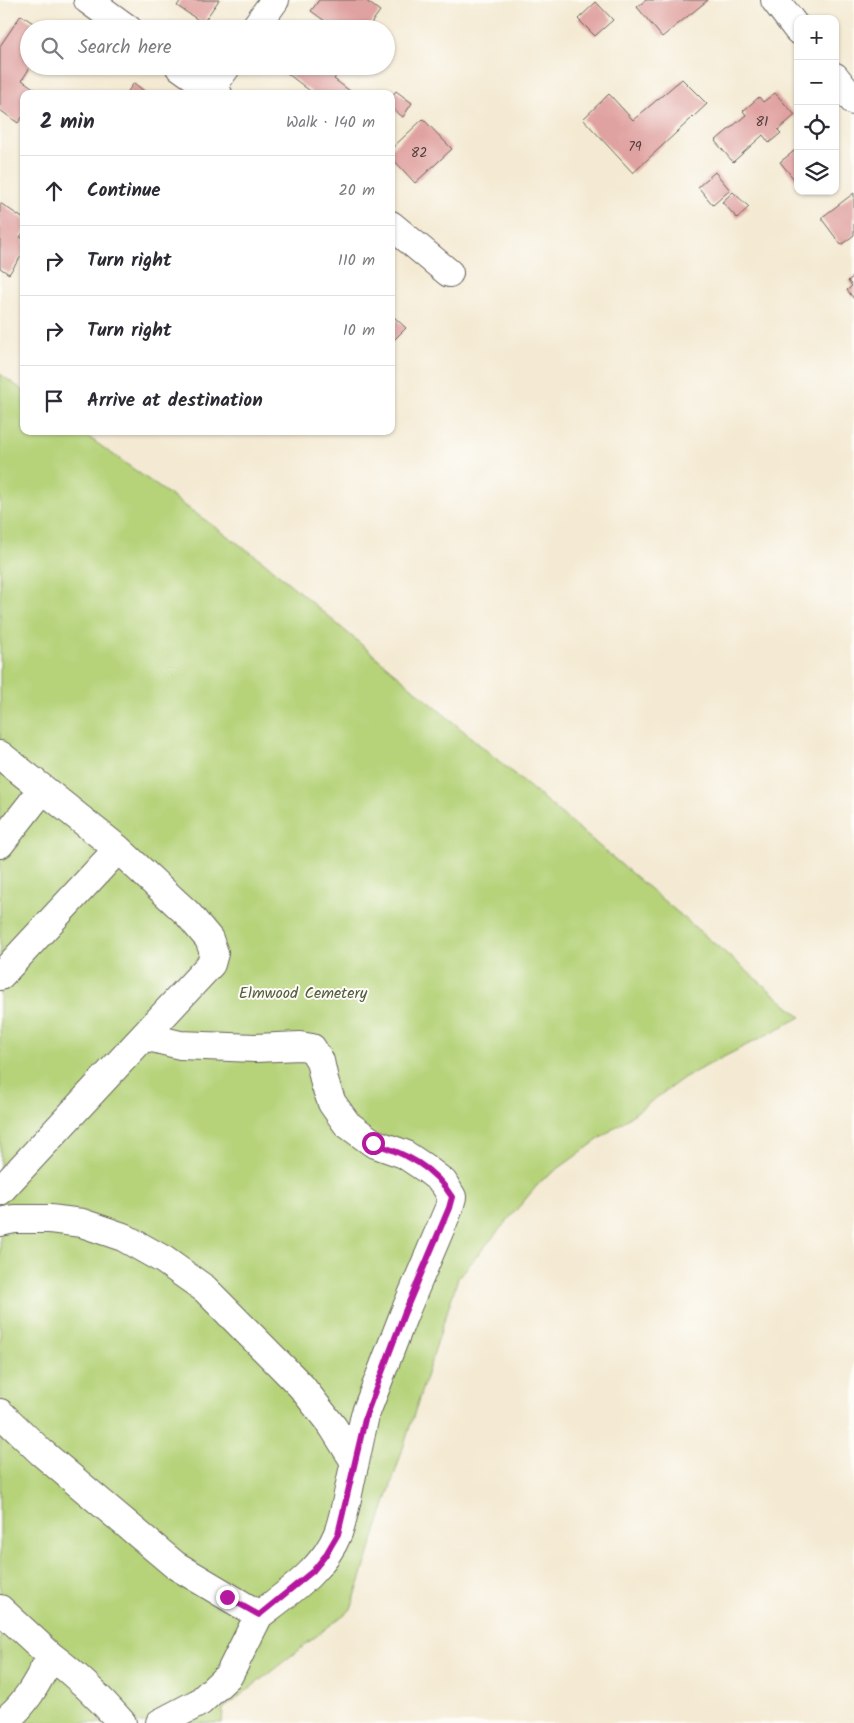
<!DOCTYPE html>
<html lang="en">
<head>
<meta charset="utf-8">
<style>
  :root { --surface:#fff; --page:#f2f2f3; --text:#2b2b33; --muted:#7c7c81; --line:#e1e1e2 }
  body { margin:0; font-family:Kalam,sans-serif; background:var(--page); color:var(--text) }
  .controls { position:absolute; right:15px; top:15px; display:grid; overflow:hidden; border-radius:10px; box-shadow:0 1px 4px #0004 }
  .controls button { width:45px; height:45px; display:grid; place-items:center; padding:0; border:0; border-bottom:1px solid var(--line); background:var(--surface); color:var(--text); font:25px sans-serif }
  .stop { position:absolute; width:15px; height:15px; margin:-11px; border:4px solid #b5179e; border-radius:50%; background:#fff }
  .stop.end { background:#b5179e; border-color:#fff; box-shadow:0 1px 5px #0008 }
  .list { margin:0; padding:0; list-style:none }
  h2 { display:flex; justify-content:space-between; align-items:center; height:65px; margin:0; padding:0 20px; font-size:21px }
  h2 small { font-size:16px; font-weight:400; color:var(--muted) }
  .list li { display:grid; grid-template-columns:32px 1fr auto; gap:15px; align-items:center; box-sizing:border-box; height:70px; padding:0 20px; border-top:1px solid var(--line) }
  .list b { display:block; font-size:19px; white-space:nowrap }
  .list em { font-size:16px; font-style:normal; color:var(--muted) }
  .icon { flex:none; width:28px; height:28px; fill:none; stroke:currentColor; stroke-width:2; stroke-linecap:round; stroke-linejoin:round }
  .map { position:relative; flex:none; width:854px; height:1723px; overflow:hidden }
  .search { position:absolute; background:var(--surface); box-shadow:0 1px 4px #0004; left:20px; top:20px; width:375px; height:55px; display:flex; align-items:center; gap:12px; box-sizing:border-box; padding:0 18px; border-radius:28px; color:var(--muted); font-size:19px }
  .panel { position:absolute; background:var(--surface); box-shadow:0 1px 4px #0004; left:20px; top:90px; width:375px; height:345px; border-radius:10px }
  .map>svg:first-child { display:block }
  .green { fill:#b6d37a; stroke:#69784b }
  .building { fill:#e0a2a0 }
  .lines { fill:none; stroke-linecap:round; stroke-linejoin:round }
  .minor-casing { stroke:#68645c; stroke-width:30 }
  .minor { stroke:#fff; stroke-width:28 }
  .route { stroke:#b5179e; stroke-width:6 }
  .labels { text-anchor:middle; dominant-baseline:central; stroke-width:4; stroke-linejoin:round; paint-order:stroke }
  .number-label { font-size:14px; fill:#4d3e3d }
  .park-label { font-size:16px; fill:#525c3d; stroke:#fdfcf7 }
</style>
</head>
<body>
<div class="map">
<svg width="854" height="1723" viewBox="0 0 854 1723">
  <rect width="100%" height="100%" fill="#fdfcf7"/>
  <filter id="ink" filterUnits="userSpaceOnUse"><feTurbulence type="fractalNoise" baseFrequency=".02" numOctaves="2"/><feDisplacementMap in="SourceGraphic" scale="10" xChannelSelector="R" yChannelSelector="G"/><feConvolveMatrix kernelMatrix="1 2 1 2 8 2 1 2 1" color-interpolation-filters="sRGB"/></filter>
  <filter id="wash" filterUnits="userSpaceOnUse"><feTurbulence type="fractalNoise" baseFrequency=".0096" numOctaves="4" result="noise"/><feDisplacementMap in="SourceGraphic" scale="20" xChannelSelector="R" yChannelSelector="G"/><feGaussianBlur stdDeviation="1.12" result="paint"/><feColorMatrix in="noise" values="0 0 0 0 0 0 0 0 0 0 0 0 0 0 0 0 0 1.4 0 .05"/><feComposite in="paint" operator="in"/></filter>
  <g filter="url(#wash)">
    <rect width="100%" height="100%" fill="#f4ead3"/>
    <path class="green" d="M0 374 24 391V431H80L264 562 801 1017 685 1077 541 1181 458 1278 351 1609 223 1709 222 1723H0Z"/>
    <g id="blocks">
      <path class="building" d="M181 0H219L203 23 177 6Z
        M319 0H365L380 11 367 29H336L311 11Z
        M646 0H708L662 37 637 7Z
        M596 2 613 20 595 36 578 19Z
        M21 15 42 29H29V66H31L22 80 39 92 38 94H24V115L18 123 0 110V46Z
        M280 66H343L334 79 354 94H314L279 67Z
        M682 79 707 104 633 173 583 119 609 94 633 120Z
        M134 83 148 94H126Z
        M396 91 412 103 403 117 391 108V97Z
        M775 93 795 115 778 130 781 133 769 143 763 135 733 162 715 141 746 115 743 111 759 97 763 102Z
        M423 119 452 149 415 183 391 157V149Z
        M798 148V184L780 162Z
        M715 172 730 190 713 205 698 187Z
        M733 192 749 207 737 218 722 202Z
        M854 193V235L841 245 821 218Z
        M0 203 24 219V232L20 237 24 239V252L9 274 0 268Z
        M854 276V299L847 290 852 286 848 281Z
        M393 316 406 328 391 343V318Z"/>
    </g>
  </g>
  <g filter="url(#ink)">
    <use href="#blocks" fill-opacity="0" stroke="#68645c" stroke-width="1"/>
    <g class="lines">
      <defs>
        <path id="minor" d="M88 0 128 29
          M775 0 798 30
          M254 29 275 0
          M179 66 218 94
          M835 77 854 101
          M207 94 227 66
          M391 225 449 273
          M0 755 43 789 0 844
          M43 789 118 849
          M0 976 118 849 188 914 209 939 214 953 211 964 0 1191
          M0 1222 14 1219H50L82 1223 123 1237 164 1260 205 1289 301 1386 333 1427 355 1462 365 1415 404 1314 449 1208 452 1197 443 1182 425 1168 404 1154 373 1143 347 1124 332 1103 325 1084 320 1061 312 1048 300 1046 255 1048 180 1045 144 1036
          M0 1413 41 1452 175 1565 259 1615 229 1675 200 1702 160 1723
          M0 1609 51 1656
          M259 1615C288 1593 324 1569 338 1533 346 1511 349 1485 355 1462
          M1 1723C25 1707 38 1681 51 1656 78 1676 100 1698 122 1723"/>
      </defs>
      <use href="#minor" class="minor-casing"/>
      <use href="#minor" class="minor"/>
    </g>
  </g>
  <g class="lines" filter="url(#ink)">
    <path class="route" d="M227 1597 259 1615 313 1571 325 1556 338 1534 366 1415 404 1314 449 1208 452 1197C433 1166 406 1154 373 1143"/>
  </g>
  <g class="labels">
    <g class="number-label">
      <text x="762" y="122">81</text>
      <text x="635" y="147">79</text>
      <text x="419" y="153">82</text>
    </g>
    <g class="park-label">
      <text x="303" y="993">Elmwood Cemetery</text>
    </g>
  </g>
</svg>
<div class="controls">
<button>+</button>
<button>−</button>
<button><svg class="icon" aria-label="locate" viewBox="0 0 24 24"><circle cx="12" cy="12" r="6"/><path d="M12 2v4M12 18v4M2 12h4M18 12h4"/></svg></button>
<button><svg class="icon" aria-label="layers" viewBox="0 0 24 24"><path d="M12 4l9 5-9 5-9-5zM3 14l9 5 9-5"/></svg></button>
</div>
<div class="stop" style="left:373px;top:1143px"></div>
<div class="stop end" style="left:227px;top:1597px"></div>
<div class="search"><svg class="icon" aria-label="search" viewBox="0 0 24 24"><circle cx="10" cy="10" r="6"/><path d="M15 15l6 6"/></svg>Search here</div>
<section class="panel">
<h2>2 min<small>Walk · 140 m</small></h2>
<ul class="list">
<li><svg class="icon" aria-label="ahead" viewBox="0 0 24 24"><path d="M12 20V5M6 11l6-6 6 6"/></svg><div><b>Continue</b></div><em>20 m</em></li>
<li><svg class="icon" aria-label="right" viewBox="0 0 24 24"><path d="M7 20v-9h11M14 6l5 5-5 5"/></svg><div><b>Turn right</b></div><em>110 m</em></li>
<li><svg class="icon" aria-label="right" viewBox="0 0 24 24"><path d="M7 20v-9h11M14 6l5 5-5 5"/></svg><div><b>Turn right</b></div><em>10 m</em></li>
<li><svg class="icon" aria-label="arrive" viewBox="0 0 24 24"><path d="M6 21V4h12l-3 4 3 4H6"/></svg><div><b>Arrive at destination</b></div></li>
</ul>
</section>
</div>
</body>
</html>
